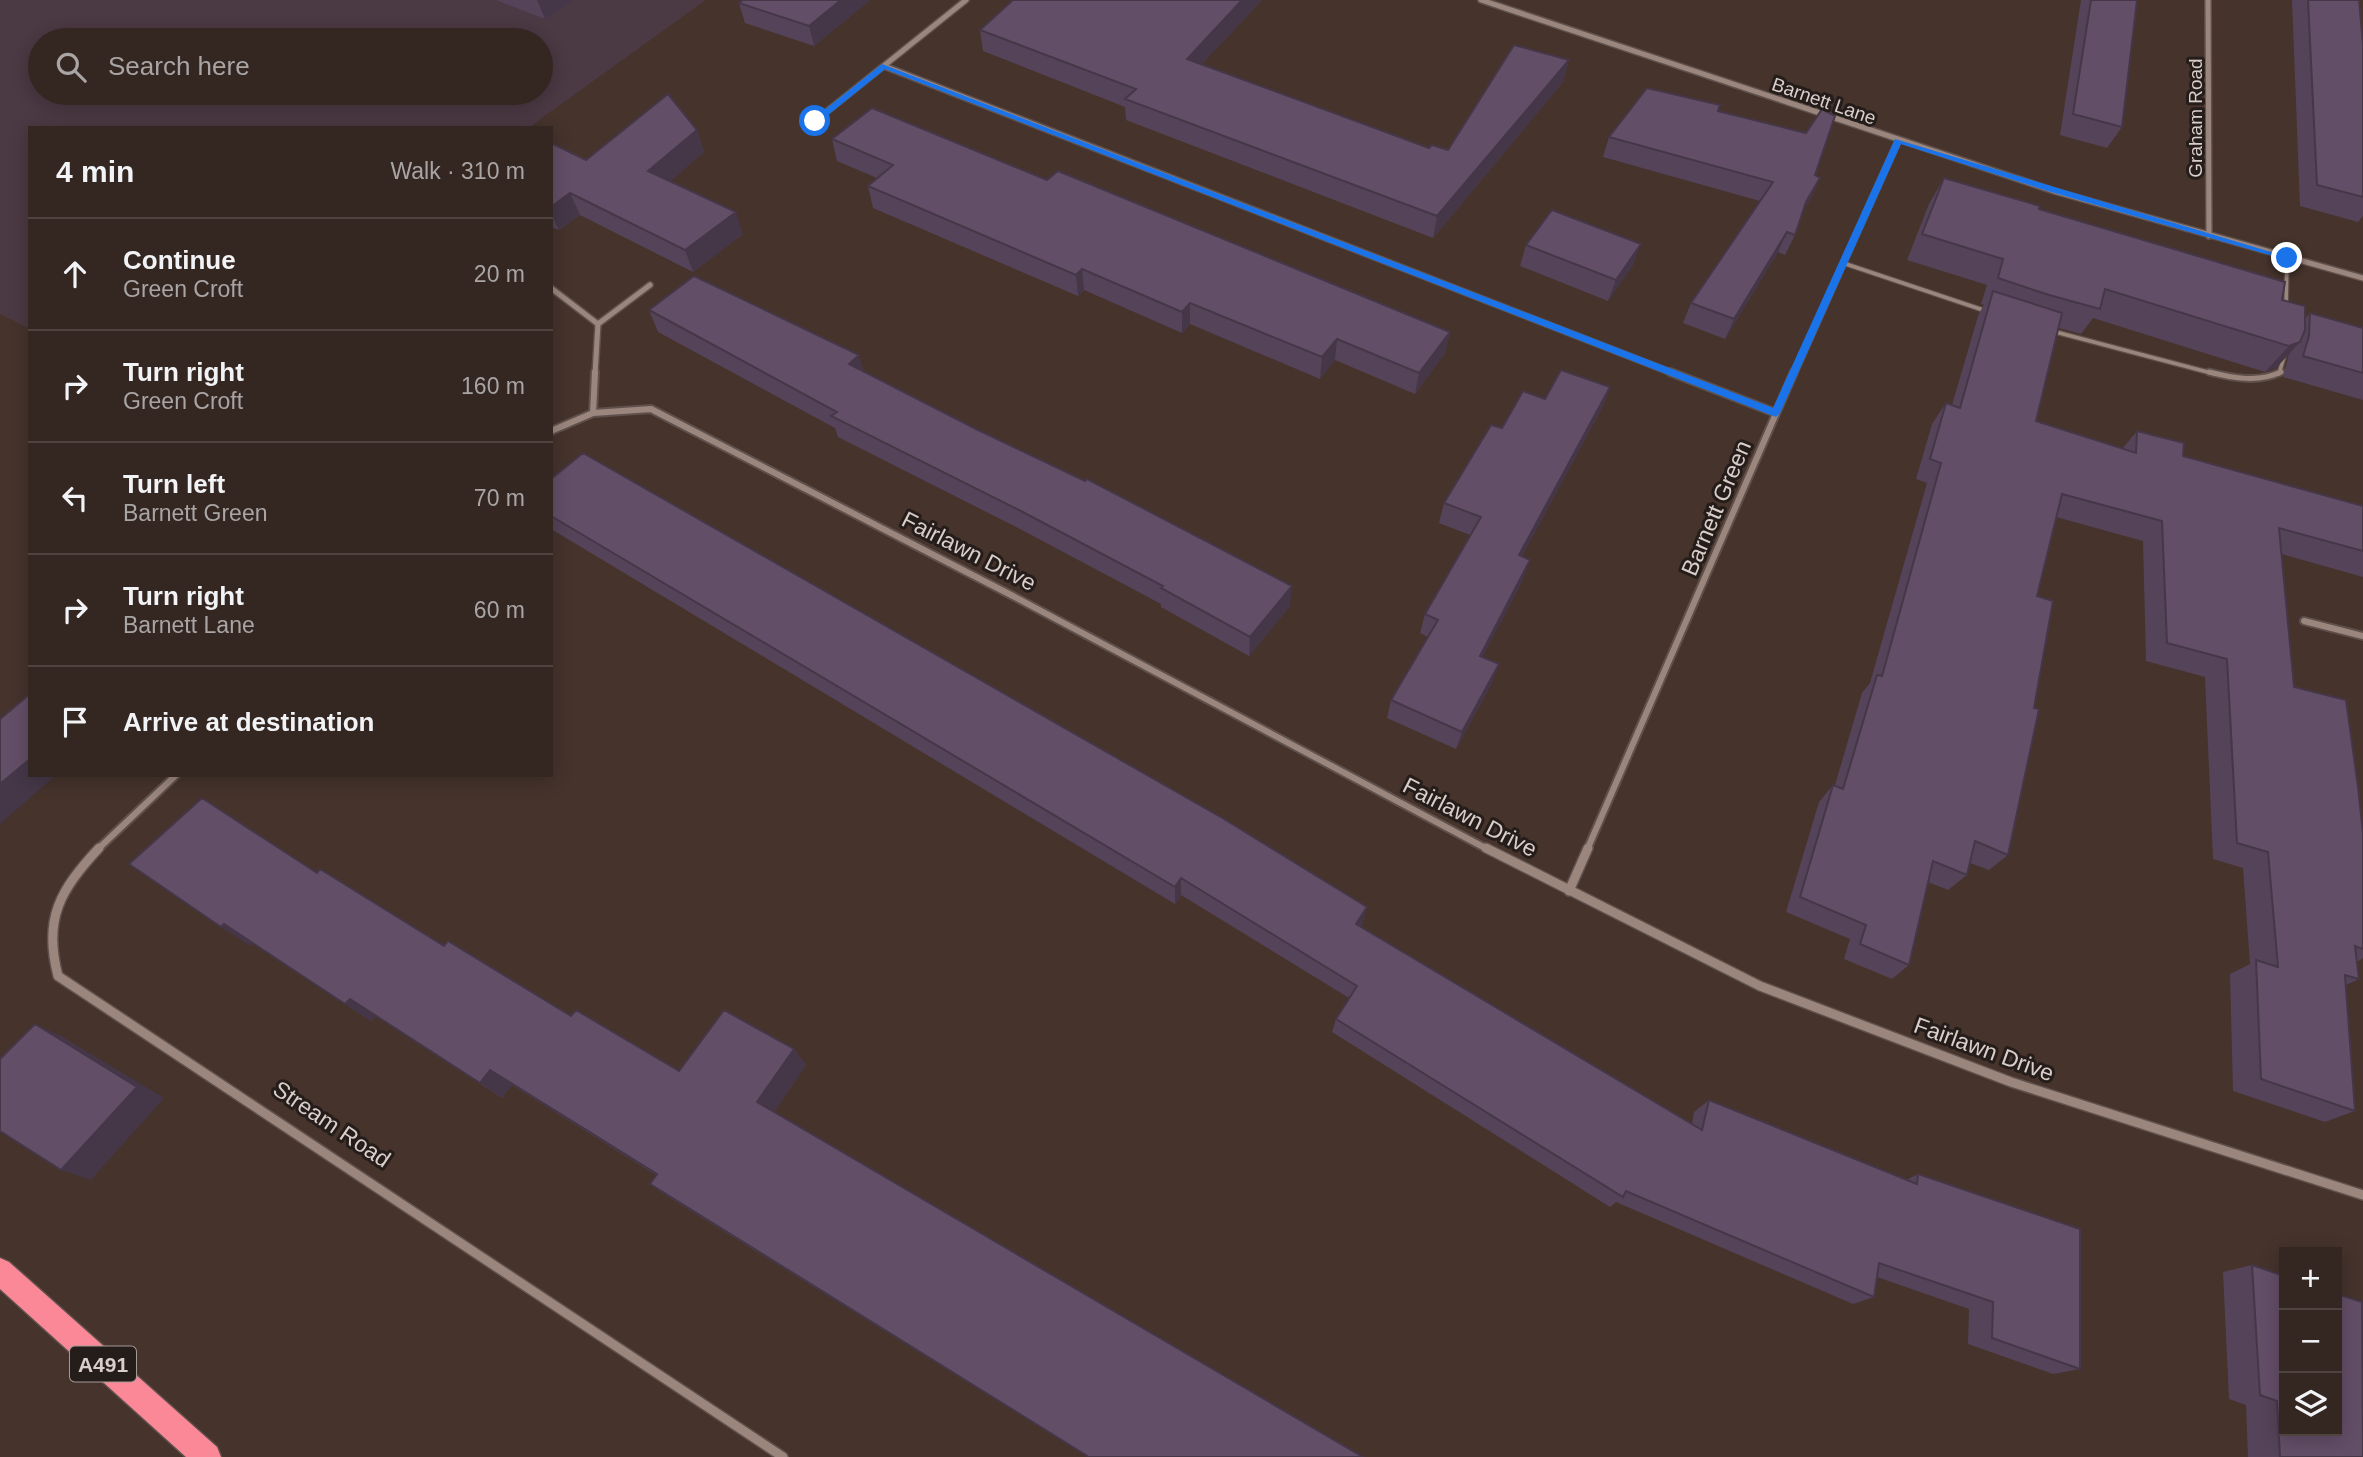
<!DOCTYPE html>
<html lang="en">
<head>
<meta charset="utf-8">
<style>
  :root { --surface:#342621; --page:#3f322e; --text:#f1f3f6; --muted:#a9a5a5; --line:#4e433f }
  body { margin:0; font-family:Helvetica,sans-serif; background:var(--page); color:var(--text) }
  .controls { position:absolute; right:21px; bottom:21px; display:grid; overflow:hidden; border-radius:0px; box-shadow:0 4px 18px #0003 }
  .controls button { width:63px; height:63px; display:grid; place-items:center; padding:0; border:0; border-bottom:2px solid var(--line); background:var(--surface); color:var(--text); font:35px sans-serif }
  .stop { position:absolute; width:21px; height:21px; margin:-16px; border:5px solid #1a73e8; border-radius:50%; background:#fff }
  .stop.end { background:#1a73e8; border-color:#fff; box-shadow:0 2px 7px #0008 }
  .list { margin:0; padding:0; list-style:none }
  h2 { display:flex; justify-content:space-between; align-items:center; height:91px; margin:0; padding:0 28px; font-size:30px }
  h2 small { font-size:23px; font-weight:400; color:var(--muted) }
  .list li { display:grid; grid-template-columns:46px 1fr auto; gap:21px; align-items:center; box-sizing:border-box; height:112px; padding:0 28px; border-top:2px solid var(--line) }
  .list b { display:block; font-size:26px; white-space:nowrap }
  .list p { margin:0; font-size:23px; white-space:nowrap; color:var(--muted) }
  .list em { font-size:23px; font-style:normal; color:var(--muted) }
  .icon { flex:none; width:38px; height:38px; fill:none; stroke:currentColor; stroke-width:2; stroke-linecap:round; stroke-linejoin:round }
  .map { position:relative; flex:none; width:2363px; height:1457px; overflow:hidden }
  .search { position:absolute; background:var(--surface); box-shadow:0 4px 18px #0003; left:28px; top:28px; width:525px; height:77px; display:flex; align-items:center; gap:18px; box-sizing:border-box; padding:0 24px; border-radius:38px; color:var(--muted); font-size:26px }
  .panel { position:absolute; background:var(--surface); box-shadow:0 4px 18px #0003; left:28px; top:126px; width:525px; height:651px; border-radius:0px }
  .map>svg:first-child { display:block }
  .education { fill:#4b3943; fill-rule:evenodd }
  .lines { fill:none; stroke-linecap:round; stroke-linejoin:round }
  .lane-far1-casing { stroke:#5f504b; stroke-width:6 }
  .lane-casing { stroke:#5f504b; stroke-width:9 }
  .street-far2-casing { stroke:#5f504b; stroke-width:8 }
  .street-far1-casing { stroke:#5f504b; stroke-width:10 }
  .street-casing { stroke:#5f504b; stroke-width:12 }
  .highway-casing { stroke:#5f504b; stroke-width:3 }
  .lane-far1 { stroke:#9b867e; stroke-width:3.5 }
  .lane { stroke:#9b867e; stroke-width:5 }
  .street-far2 { stroke:#9b867e; stroke-width:5 }
  .street-far1 { stroke:#9b867e; stroke-width:6 }
  .street { stroke:#9b867e; stroke-width:9 }
  .highway { fill:#fa8897; fill-rule:evenodd }
  .wall { fill:#554359 }
  .shaded-wall { fill:#453748 }
  .building { fill:#634e67; stroke:#453748; stroke-width:2 }
  .route { fill:#1a73e8 }
  .labels { text-anchor:middle; dominant-baseline:central; stroke-width:6; stroke-linejoin:round; paint-order:stroke }
  .far-street-label { font-size:19px; fill:#daceca; stroke:#251d1a }
  .shield { fill:#251d1a; stroke:#a49995; stroke-width:2 }
  .shield-label { font-size:21px; font-weight:bold; fill:#daceca }
  .street-label { font-size:23px; fill:#daceca; stroke:#251d1a }
</style>
</head>
<body>
<div class="map">
<svg width="2363" height="1457" viewBox="0 0 2363 1457">
  <rect width="100%" height="100%" fill="#45332c"/>
  <path class="education" d="M0 0H706L528 128H30V329L0 314ZM40 40H541V93H40Z"/>
  <g class="lines">
    <defs>
      <path id="lane-far1" d="M1843 263 1986 311
        M2286 308 2287 258
        M2052 331 2215 374
        M2279 374 2285 353"/>
      <path id="lane" d="M2209 372C2233 378 2258 383 2281 372"/>
      <path id="street-far2" d="M1481 0 2054 191 2363 278
        M2208 0 2209 236
        M884 66 1675 374
        M815 121 966 0
        M551 288 598 324 595 374
        M598 324 650 285
        M1794 374 1898 141"/>
      <path id="street-far1" d="M1670 372 1776 413
        M593 413 595 372
        M551 431 593 413 651 409 1013 596 1489 850
        M2304 621 2363 636
        M97 850 176 775
        M1587 850 1794 372"/>
      <path id="street" d="M99 848C60 890 43 919 58 976L783 1457
        M1486 848 1760 986 2011 1082 2363 1195
        M1569 891 1588 848"/>
      <path id="highway" d="M0 1258 9 1262 217 1447 221 1457H186L0 1289Z"/>
    </defs>
    <use href="#lane-far1" class="lane-far1-casing"/>
    <use href="#lane" class="lane-casing"/>
    <use href="#street-far2" class="street-far2-casing"/>
    <use href="#street-far1" class="street-far1-casing"/>
    <use href="#street" class="street-casing"/>
    <use href="#highway" class="highway-casing"/>
    <use href="#lane-far1" class="lane-far1"/>
    <use href="#lane" class="lane"/>
    <use href="#street-far2" class="street-far2"/>
    <use href="#street-far1" class="street-far1"/>
    <use href="#street" class="street"/>
    <use href="#highway" class="highway"/>
  </g>
  <path class="wall" d="M496 0H573L545 19Z
    M870 0 814 46 745 23 739 3Z
    M1013 0H1262L1202 64 1429 148 1448 150 1569 60 1563 82 1433 238 1126 120 1125 107 983 51 980 30Z
    M2081 0H2138L2137 2 2122 127 2107 148 2060 135Z
    M2292 0H2359L2363 45V216L2358 222 2300 206Z
    M1718 111 1820 178 1811 198 1802 212 1795 235 1785 255 1778 252 1725 339 1683 323 1691 303 1760 201 1603 157 1609 137Z
    M697 130 704 152 670 181 743 234 693 272 580 215 559 230 551 227V143L586 160Z
    M832 139 1047 180 1450 332 1445 353 1415 394 1335 360 1320 379 1190 324 1182 333 1084 290 1078 296 873 208 868 186 877 178 837 161Z
    M1944 178 2039 209 2282 300 2305 319 2310 313 2363 328V400L2283 377 2289 354 2276 368 2265 372 2093 318 2081 334 2059 328 2036 421 2122 449 2137 431 2183 456 2363 506V577L2282 554 2294 687 2363 834V958L2357 962 2359 979 2346 985 2355 1111 2325 1122 2233 1091 2230 974 2250 964 2243 868 2213 859 2205 677 2146 661 2143 541 2056 517 2037 596 2008 855 1989 870 1970 863 1967 875 1948 890 1928 882 1909 965 1892 979 1844 959 1850 939 1786 912 1819 802 1833 785H1835L1862 693 1870 683 1927 483 1916 479 1932 424 1946 403 1952 405 1979 313 1984 305 1981 304 1987 285 1907 260 1929 204Z
    M1526 245 1633 265 1608 301 1520 266Z
    M649 310 864 372 1290 606 1249 656 1161 607V604L1022 530 838 437 835 428 658 332Z
    M1610 387 1602 408 1522 556 1523 580 1482 657 1492 683 1456 749 1387 718 1391 700 1428 637 1420 633 1425 614 1470 535 1439 523 1444 503 1502 428 1545 399Z
    M551 479 1363 923 1360 927 1692 1124 1694 1112 1709 1100 1906 1180 1918 1174 2080 1369 2053 1374 1968 1344 1969 1309 1877 1277 1874 1297 1853 1304 1616 1202 1610 1207 1332 1032 1336 1019 1349 998 1181 895 1175 904 551 529Z
    M317 873 444 946 571 1016 679 1071 794 1049 806 1065 774 1112 1363 1457H1088L667 1196 650 1184 656 1175 512 1085 502 1098 376 1016 371 1021 252 943 250 946Z
    M2252 1265 2363 1457H2248L2246 1405 2229 1399 2223 1272Z"/>
  <path class="shaded-wall" d="M537 0H573L545 19Z
    M841 0H870L814 46 809 26Z
    M1242 0H1262L1187 80V59Z
    M1569 60 1563 82 1433 238 1437 216Z
    M697 130 704 152 657 193 648 171Z
    M1820 178 1811 198 1796 222 1806 202Z
    M570 193 580 215 559 230 551 214V207Z
    M736 212 743 234 693 272 685 250Z
    M1787 232 1778 252 1725 339 1734 319Z
    M1641 244 1633 265 1608 301 1616 280Z
    M1082 269 1084 290 1078 296 1076 275Z
    M1190 303V324L1182 333V312Z
    M1450 332 1445 353 1415 394 1419 373Z
    M1337 339 1335 360 1320 379 1322 357Z
    M2300 342 2276 368 2265 372 2289 346Z
    M859 355 865 376 849 364Z
    M1610 387 1602 408 1512 575 1519 555Z
    M1530 560 1523 580 1473 675 1480 656Z
    M1292 586 1290 606 1249 656 1250 637Z
    M1499 664 1492 683 1456 749 1462 732Z
    M30 759V775H56L0 824V784Z
    M1181 878V895L1175 904V887Z
    M1367 907 1363 923 1351 940 1356 924Z
    M224 924 253 943 250 946 221 927Z
    M350 999 376 1016 371 1021 345 1004Z
    M35 1024 63 1037 164 1098 91 1180 61 1170Z
    M794 1049 806 1065 771 1116 757 1102Z
    M490 1070 512 1085 502 1098 480 1083Z"/>
  <path class="building" d="M743 0H841L809 26 739 3Z
    M1013 0H1242L1187 59 1429 148 1432 145 1448 150 1514 45 1569 60 1437 216 1125 99 1136 89 980 30Z
    M2091 0H2137L2122 127 2073 114Z
    M2308 0H2359L2363 45V197L2317 185Z
    M1647 88 1720 105 1718 111 1806 133 1822 109 1835 116 1815 175 1820 178 1806 202 1795 235 1787 232 1734 319 1691 303 1773 182 1609 137Z
    M668 94 697 130 648 171 736 212 685 250 570 193 551 207V143L586 160Z
    M872 108 1047 180 1058 171 1450 332 1419 373 1337 339 1322 357 1190 303 1182 312 1082 269 1076 275 868 186 893 165 832 139Z
    M1944 178 2040 206 2039 209 2285 282 2282 300 2305 306V330L2300 342 2289 346 2105 289 2100 309 2049 295 1998 278 2003 259 1922 234Z
    M1552 210 1641 244 1616 280 1526 245Z
    M694 276 859 355 849 364 976 429 1085 481 1087 479 1292 586 1250 637 1161 588 1163 586 1019 510 831 416 837 412 649 310Z
    M1993 291 2062 313 2036 421 2136 453 2137 431 2184 443 2183 456 2363 506V551L2279 528 2294 687 2346 700 2358 787 2363 834V949L2355 946 2359 979 2345 975 2355 1111 2261 1079 2256 960 2278 967 2268 852 2237 843 2227 659 2167 643 2162 521 2062 494 2037 596 2053 601 2034 708 2039 709 2008 855 1975 841 1967 875 1933 861 1909 965 1860 944 1866 925 1800 897 1833 785 1843 789 1877 675 1882 676 1941 463 1930 459 1946 403 1960 408Z
    M2310 313 2363 328V373L2303 356 2309 336Z
    M1561 370 1610 387 1519 555 1530 560 1480 656 1499 664 1462 732 1391 700 1438 620 1425 614 1481 517 1444 503 1491 425 1502 428 1523 391 1545 399Z
    M583 453 1224 819 1367 907 1356 924 1702 1130 1709 1100 1917 1184 1918 1174 2080 1229V1369L1992 1338 1993 1302 1879 1263 1874 1297 1626 1191 1623 1197 1336 1019 1357 986 1181 878 1175 887 551 516V479Z
    M30 694V759L0 784V719Z
    M202 798 317 873 320 869 444 946 448 941 571 1016 576 1010 679 1071 724 1010 794 1049 757 1102 1363 1457H1089L650 1184 657 1174 490 1070 480 1083 350 999 345 1004 224 924 221 927 129 864Z
    M35 1024 137 1087 61 1170 0 1131V1059Z
    M2252 1265 2284 1276V1431H2337V1294L2362 1302 2363 1457H2280L2277 1401 2260 1395Z"/>
  <path class="route" d="M882 64 1773 408 1895 139 2291 258 2287 260 2051 192 1901 144 1780 413 1776 417 885 69 818 123H812V120Z"/>
  <g class="labels">
    <g class="far-street-label">
      <text transform="translate(1824 101) rotate(19)">Barnett Lane</text>
      <text transform="translate(2195 118) rotate(-90)">Graham Road</text>
    </g>
    <rect class="shield" x="70" y="1346.5" width="66" height="35" rx="5"/>
    <g class="shield-label">
      <text x="103" y="1364">A491</text>
    </g>
    <g class="street-label">
      <text transform="translate(1716 508) rotate(-67)">Barnett Green</text>
      <text transform="translate(969 551) rotate(27)">Fairlawn Drive</text>
      <text transform="translate(1470 817) rotate(27)">Fairlawn Drive</text>
      <text transform="translate(1984 1049) rotate(20)">Fairlawn Drive</text>
      <text transform="translate(332 1124) rotate(34)">Stream Road</text>
    </g>
  </g>
</svg>
<div class="controls">
<button>+</button>
<button>−</button>
<button><svg class="icon" aria-label="layers" viewBox="0 0 24 24"><path d="M12 4l9 5-9 5-9-5zM3 14l9 5 9-5"/></svg></button>
</div>
<div class="stop" style="left:815px;top:121px"></div>
<div class="stop end" style="left:2287px;top:258px"></div>
<div class="search"><svg class="icon" aria-label="search" viewBox="0 0 24 24"><circle cx="10" cy="10" r="6"/><path d="M15 15l6 6"/></svg>Search here</div>
<section class="panel">
<h2>4 min<small>Walk · 310 m</small></h2>
<ul class="list">
<li><svg class="icon" aria-label="ahead" viewBox="0 0 24 24"><path d="M12 20V5M6 11l6-6 6 6"/></svg><div><b>Continue</b><p>Green Croft</p></div><em>20 m</em></li>
<li><svg class="icon" aria-label="right" viewBox="0 0 24 24"><path d="M7 20v-9h11M14 6l5 5-5 5"/></svg><div><b>Turn right</b><p>Green Croft</p></div><em>160 m</em></li>
<li><svg class="icon" aria-label="left" viewBox="0 0 24 24"><path d="M17 20v-9H6M10 6l-5 5 5 5"/></svg><div><b>Turn left</b><p>Barnett Green</p></div><em>70 m</em></li>
<li><svg class="icon" aria-label="right" viewBox="0 0 24 24"><path d="M7 20v-9h11M14 6l5 5-5 5"/></svg><div><b>Turn right</b><p>Barnett Lane</p></div><em>60 m</em></li>
<li><svg class="icon" aria-label="arrive" viewBox="0 0 24 24"><path d="M6 21V4h12l-3 4 3 4H6"/></svg><div><b>Arrive at destination</b></div></li>
</ul>
</section>
</div>
</body>
</html>
